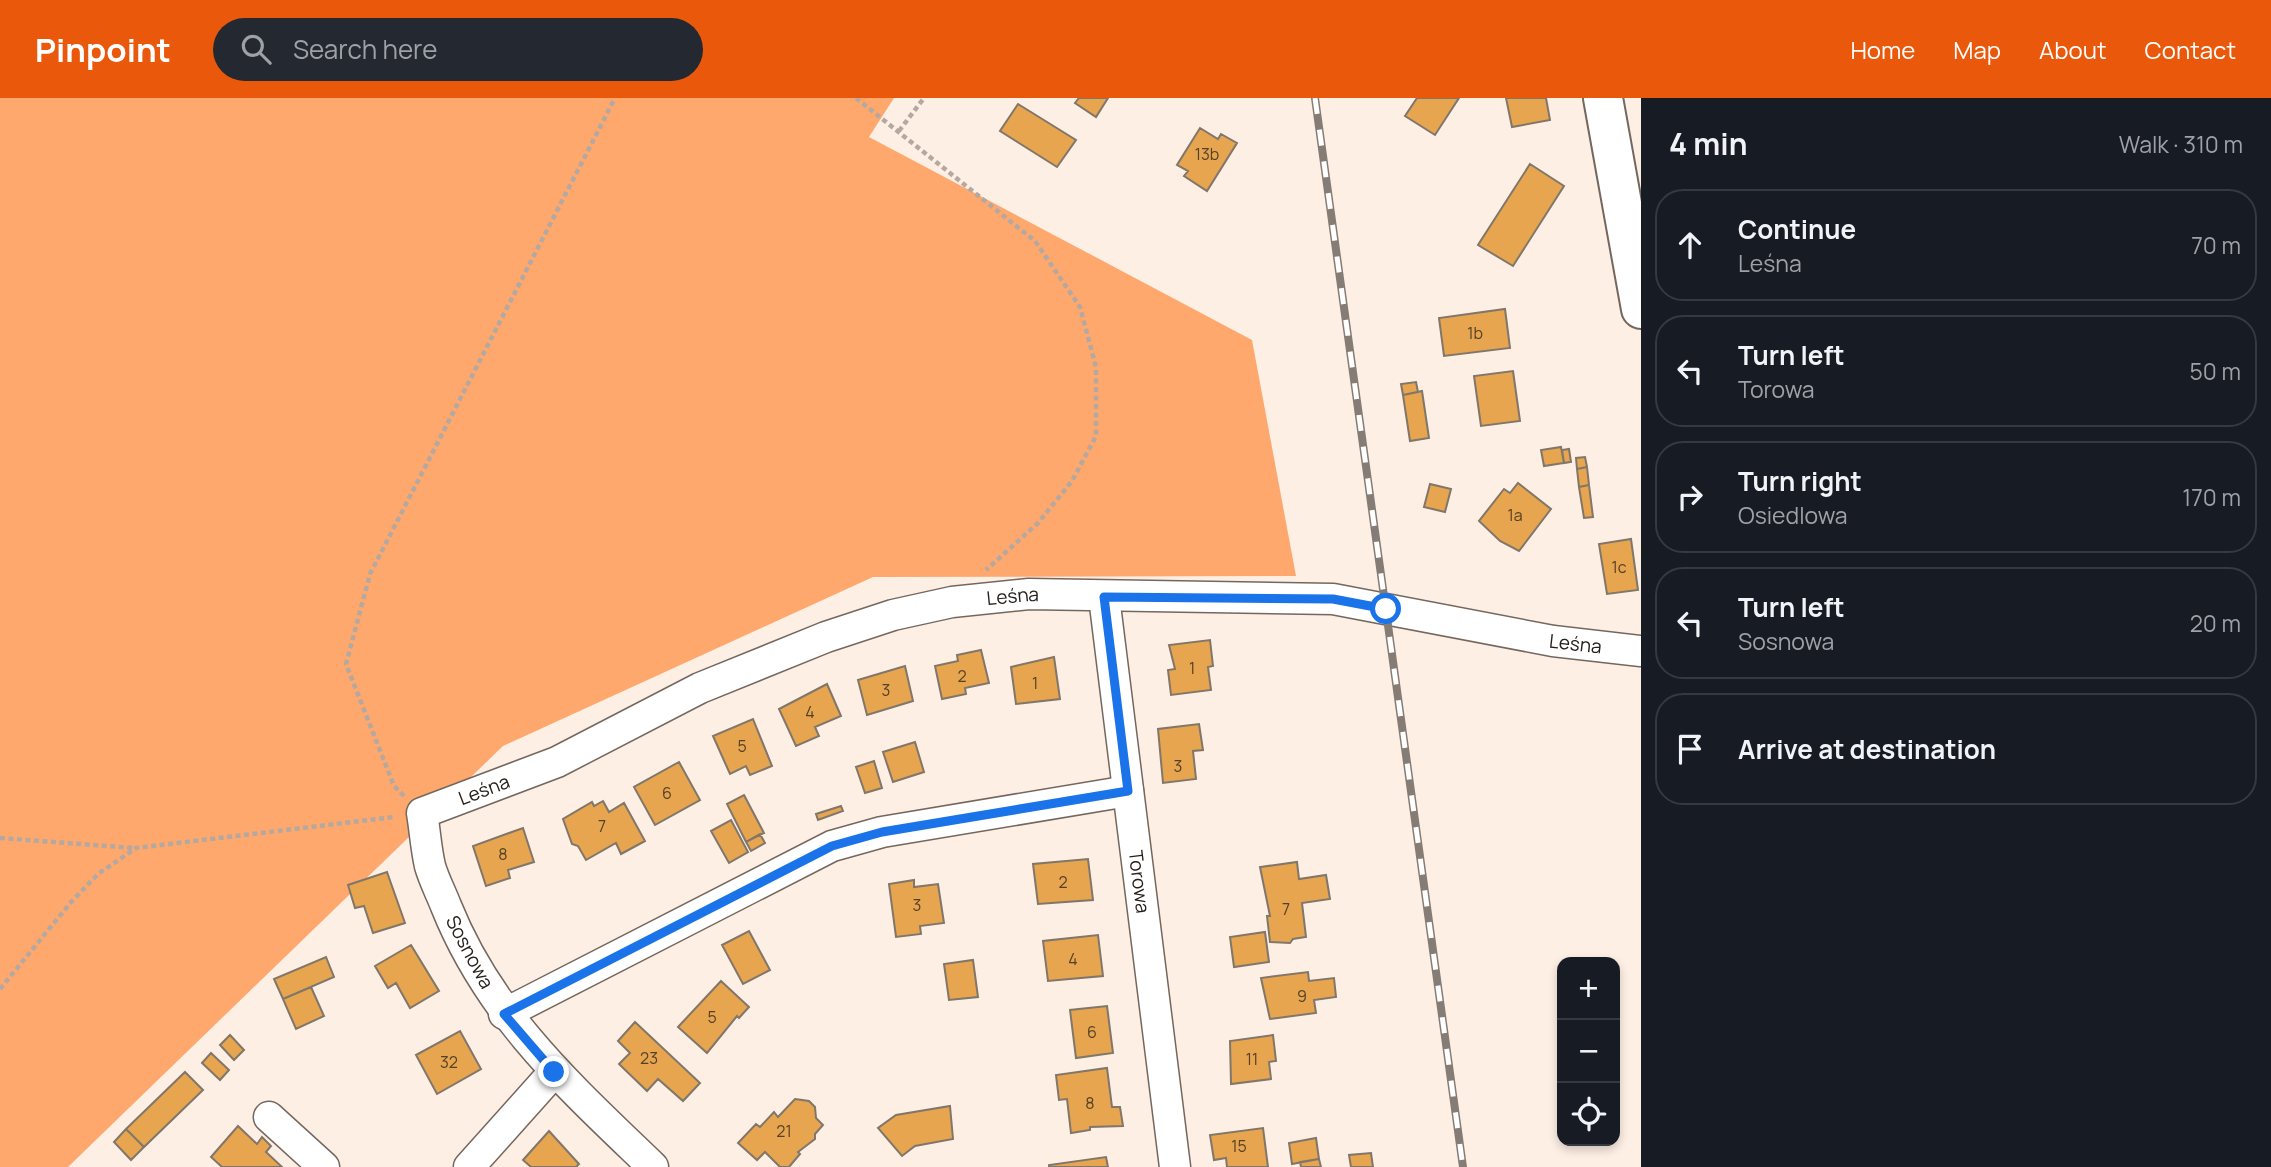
<!DOCTYPE html>
<html lang="en">
<head>
<meta charset="utf-8">
<style>
  :root { --surface:#171b24; --page:#242831; --text:#f1f3f6; --muted:#9ea1a6; --line:#363941; --accent:#ea580c }
  body { margin:0; font-family:Manrope,sans-serif; background:var(--page); color:var(--text) }
  .controls { position:absolute; right:21px; bottom:21px; display:grid; overflow:hidden; border-radius:14px; box-shadow:0 4px 10px #0003 }
  .controls button { width:63px; height:63px; display:grid; place-items:center; padding:0; border:0; border-bottom:2px solid var(--line); background:var(--surface); color:var(--text); font:35px sans-serif }
  .stop { position:absolute; width:21px; height:21px; margin:-16px; border:5px solid #1a73e8; border-radius:50%; background:#fff }
  .stop.end { background:#1a73e8; border-color:#fff; box-shadow:0 2px 7px #0008 }
  .list { margin:0; padding:0; list-style:none }
  h2 { display:flex; justify-content:space-between; align-items:center; height:91px; margin:0; padding:0 28px; font-size:30px }
  h2 small { font-size:23px; font-weight:400; color:var(--muted) }
  .list li { display:grid; grid-template-columns:46px 1fr auto; gap:21px; align-items:center; box-sizing:border-box; height:112px; margin:0 14px 14px; padding:0 14px; border:2px solid var(--line); border-radius:28px }
  .list b { display:block; font-size:26px; white-space:nowrap }
  .list p { margin:0; font-size:23px; white-space:nowrap; color:var(--muted) }
  .list em { font-size:23px; font-style:normal; color:var(--muted) }
  .icon { flex:none; width:38px; height:38px; fill:none; stroke:currentColor; stroke-width:2; stroke-linecap:round; stroke-linejoin:round }
  .map { position:relative; flex:none; width:1641px; height:1069px; overflow:hidden }
  header { display:flex; align-items:center; gap:42px; box-sizing:border-box; height:98px; padding:0 35px; background:var(--accent); color:#fff }
  header strong { font-size:33px }
  nav { display:flex; gap:38px; margin-inline-start:auto; font-size:24px }
  .search { width:490px; height:63px; background:var(--page); display:flex; align-items:center; gap:18px; box-sizing:border-box; padding:0 24px; border-radius:38px; color:var(--muted); font-size:26px }
  main { display:flex }
  aside { flex:1; background:var(--surface) }
  .map>svg:first-child { display:block }
  .green { fill:#fea86d }
  .building { fill:#e6a54e; stroke:#80766a; stroke-width:2 }
  .lines { fill:none; stroke-linecap:round; stroke-linejoin:round }
  .minor-casing { stroke:#74675e; stroke-width:33 }
  .tertiary-casing { stroke:#74675e; stroke-width:42 }
  .path { stroke:#b4a8a0; stroke-width:4.5; stroke-dasharray:5 3.5; stroke-linecap:butt }
  .minor { stroke:#fff; stroke-width:30 }
  .tertiary { stroke:#fff; stroke-width:38 }
  .rail-casing { stroke:#857c75; stroke-width:8 }
  .rail { stroke:#fff; stroke-width:5; stroke-dasharray:16; stroke-linecap:butt }
  .route { stroke:#1a73e8; stroke-width:9 }
  .labels { text-anchor:middle; dominant-baseline:central; stroke-width:5; stroke-linejoin:round; paint-order:stroke }
  .number-label { font-size:16px; fill:#554128 }
  .street-label { font-size:19px; fill:#25201c; stroke:#fff }
</style>
</head>
<body>
<header>
<strong>Pinpoint</strong>
<div class="search"><svg class="icon" aria-label="search" viewBox="0 0 24 24"><circle cx="10" cy="10" r="6"/><path d="M15 15l6 6"/></svg>Search here</div>
<nav><a>Home</a><a>Map</a><a>About</a><a>Contact</a></nav>
</header>
<main>
<div class="map">
<svg width="1641" height="1069" viewBox="0 0 1641 1069">
  <rect width="100%" height="100%" fill="#feefe5"/>
  <path class="green" d="M0 0H894L869 39 1252 242 1296 478 873 479 503 648 68 1069H0Z"/>
  <path class="building" d="M1079 0H1108L1096 19 1075 5Z
    M1417 0H1459L1435 37 1405 18Z
    M1506 0H1546L1550 22 1512 29Z
    M1018 6 1076 42 1057 69 1000 33Z
    M1200 30 1218 41 1221 36 1237 45 1207 93 1184 78 1188 73 1177 67Z
    M1530 66 1564 88 1513 168 1478 147Z
    M1505 211 1510 250 1444 258 1439 220Z
    M1513 273 1520 323 1481 328 1474 278Z
    M1416 284 1418 294 1403 297 1401 286Z
    M1422 293 1429 340 1410 343 1403 297Z
    M1561 349 1564 365 1544 368 1541 352Z
    M1569 351 1571 364 1564 365 1562 352Z
    M1585 359 1587 369 1577 371 1576 360Z
    M1587 369 1589 387 1579 389 1577 371Z
    M1518 385 1551 411 1519 453 1500 443 1479 423 1504 391 1510 395Z
    M1430 386 1451 391 1445 414 1424 409Z
    M1589 387 1593 419 1584 420 1579 389Z
    M1631 441 1638 492 1607 496 1599 446Z
    M1210 542 1213 568 1208 569 1211 592 1171 597 1168 572 1175 571 1169 547Z
    M981 552 989 585 965 590 966 596 942 601 935 568 958 563 957 557Z
    M1054 559 1060 601 1016 606 1011 569Z
    M905 568 913 603 867 617 858 582Z
    M827 586 841 618 815 629 819 638 796 648 779 611Z
    M753 621 772 668 750 677 746 668 730 676 713 638Z
    M1199 626 1203 652 1193 653 1196 681 1163 685 1158 631Z
    M915 644 924 674 893 684 883 654Z
    M874 663 882 690 865 695 856 669Z
    M679 664 700 702 655 727 634 689Z
    M744 697 764 735 746 744 727 706Z
    M603 703 609 714 624 705 645 743 621 756 616 745 586 762 578 748 572 746 563 721 592 704 594 708Z
    M841 708 843 713 818 722 816 716Z
    M731 722 748 754 729 765 711 733Z
    M523 730 534 764 508 772 510 780 486 788 473 748Z
    M760 736 765 745 751 753 746 744Z
    M1088 761 1093 802 1038 806 1033 766Z
    M1297 764 1299 781 1326 777 1330 801 1302 805 1306 839 1293 841 1290 845 1270 844 1267 818H1270L1260 769Z
    M387 774 405 825 373 835 364 808 355 810 348 787Z
    M914 782V789L938 786 944 825 920 828 921 836 896 839 889 786Z
    M749 833 770 872 743 886 722 847Z
    M1265 834 1269 864 1234 869 1230 839Z
    M1098 837 1103 878 1048 883 1043 843Z
    M411 847 439 893 410 910 396 885 388 890 375 868Z
    M326 859 334 879 283 901 274 881Z
    M973 862 978 899 949 902 944 866Z
    M1308 874 1309 883 1334 880 1336 899 1314 902 1316 915 1270 921 1261 880Z
    M721 883 749 909 739 920 737 918 707 955 678 929Z
    M311 889 324 918 296 931 283 901Z
    M1107 908 1113 955 1076 960 1070 912Z
    M635 924 700 985 683 1003 658 981 647 993 619 966 630 955 618 943Z
    M460 933 481 971 437 996 416 957Z
    M230 937 244 952 234 962 220 947Z
    M1273 937 1276 963 1269 964 1271 981 1231 986 1230 943Z
    M211 955 229 972 220 982 202 965Z
    M1107 970 1112 1009H1120L1123 1028 1090 1029V1032L1071 1035 1067 1001 1059 1002 1056 977Z
    M185 974 203 992 144 1049 126 1031Z
    M795 1001 809 1003 815 1009 816 1020 823 1027 815 1036V1041L798 1054 800 1056 789 1069H780L765 1054 757 1062 738 1045 756 1026 760 1029 774 1014 778 1019Z
    M950 1008 953 1041 915 1048 902 1058 878 1030 896 1017Z
    M238 1028 257 1046 262 1039 271 1048 266 1054 282 1069H222L211 1059Z
    M1263 1030 1268 1069H1227L1226 1060 1214 1062 1210 1037Z
    M126 1031 144 1049 131 1062 114 1044Z
    M549 1033 579 1066 576 1069H531L523 1062Z
    M1316 1040 1319 1061 1292 1066 1289 1045Z
    M1371 1055 1373 1069H1351L1349 1057Z
    M1106 1059 1108 1069H1049V1067Z
    M1319 1061 1321 1069H1301L1300 1064Z"/>
  <g class="lines">
    <defs>
      <g id="minor">
        <path id="s1" d="M1104 499 1175 1069"/>
        <path d="M504 916 832 748 882 734 1128 693"/>
        <path d="M269 1019 324 1069"/>
        <path d="M469 1069 554 974"/>
        <path id="s2" d="M653 1069C570 989 490 918 446 808 441 795 434 782 430 768 426 751 425 733 422 715L557 664 700 590 826 539 893 517 952 504 1029 496 1333 501 1553 543 1641 553"/>
      </g>
      <path id="tertiary" d="M1603 0 1641 211"/>
    </defs>
    <use href="#minor" class="minor-casing"/>
    <use href="#tertiary" class="tertiary-casing"/>
    <path class="path" d="M856 0 1035 143 1080 209 1096 269V338L1072 383 1038 425 986 472
      M899 33 924 0
      M404 698 394 688 346 566 370 476 615 0
      M0 740 135 750
      M0 891 72 803 98 776 136 750 394 719"/>
    <use href="#minor" class="minor"/>
    <use href="#tertiary" class="tertiary"/>
    <defs>
      <path id="rail" d="M1315 0 1463 1069"/>
    </defs>
    <use href="#rail" class="rail-casing"/>
    <use href="#rail" class="rail"/>
  </g>
  <g class="lines">
    <path class="route" d="M554 974 504 916 832 748 882 734 1128 693 1104 499 1333 501 1386 511"/>
  </g>
  <g class="labels">
    <g class="number-label">
      <text x="1207" y="56">13b</text>
      <text x="1475" y="235">1b</text>
      <text x="1515" y="417">1a</text>
      <text x="1619" y="469">1c</text>
      <text x="1192" y="570">1</text>
      <text x="962" y="578">2</text>
      <text x="1035" y="585">1</text>
      <text x="886" y="592">3</text>
      <text x="810" y="614">4</text>
      <text x="742" y="648">5</text>
      <text x="1178" y="668">3</text>
      <text x="667" y="695">6</text>
      <text x="602" y="728">7</text>
      <text x="503" y="756">8</text>
      <text x="1063" y="784">2</text>
      <text x="917" y="807">3</text>
      <text x="1286" y="811">7</text>
      <text x="1073" y="861">4</text>
      <text x="1302" y="898">9</text>
      <text x="712" y="919">5</text>
      <text x="1092" y="934">6</text>
      <text x="649" y="960">23</text>
      <text x="1252" y="961">11</text>
      <text x="449" y="964">32</text>
      <text x="1090" y="1005">8</text>
      <text x="784" y="1033">21</text>
      <text x="1239" y="1048">15</text>
    </g>
    <g class="street-label">
      <text stroke="none"><textPath href="#s2" startOffset="1066">Leśna</textPath></text>
      <text stroke="none"><textPath href="#s2" startOffset="1633">Leśna</textPath></text>
      <text stroke="none"><textPath href="#s2" startOffset="499">Leśna</textPath></text>
      <text stroke="none"><textPath href="#s1" startOffset="287">Torowa</textPath></text>
      <text transform="translate(470 854) rotate(62)">Sosnowa</text>
    </g>
  </g>
</svg>
<div class="controls">
<button>+</button>
<button>−</button>
<button><svg class="icon" aria-label="locate" viewBox="0 0 24 24"><circle cx="12" cy="12" r="6"/><path d="M12 2v4M12 18v4M2 12h4M18 12h4"/></svg></button>
</div>
<div class="stop" style="left:1386px;top:511px"></div>
<div class="stop end" style="left:554px;top:974px"></div>
</div>
<aside>
<h2>4 min<small>Walk · 310 m</small></h2>
<ul class="list">
<li><svg class="icon" aria-label="ahead" viewBox="0 0 24 24"><path d="M12 20V5M6 11l6-6 6 6"/></svg><div><b>Continue</b><p>Leśna</p></div><em>70 m</em></li>
<li><svg class="icon" aria-label="left" viewBox="0 0 24 24"><path d="M17 20v-9H6M10 6l-5 5 5 5"/></svg><div><b>Turn left</b><p>Torowa</p></div><em>50 m</em></li>
<li><svg class="icon" aria-label="right" viewBox="0 0 24 24"><path d="M7 20v-9h11M14 6l5 5-5 5"/></svg><div><b>Turn right</b><p>Osiedlowa</p></div><em>170 m</em></li>
<li><svg class="icon" aria-label="left" viewBox="0 0 24 24"><path d="M17 20v-9H6M10 6l-5 5 5 5"/></svg><div><b>Turn left</b><p>Sosnowa</p></div><em>20 m</em></li>
<li><svg class="icon" aria-label="arrive" viewBox="0 0 24 24"><path d="M6 21V4h12l-3 4 3 4H6"/></svg><div><b>Arrive at destination</b></div></li>
</ul>
</aside>
</main>
</body>
</html>
